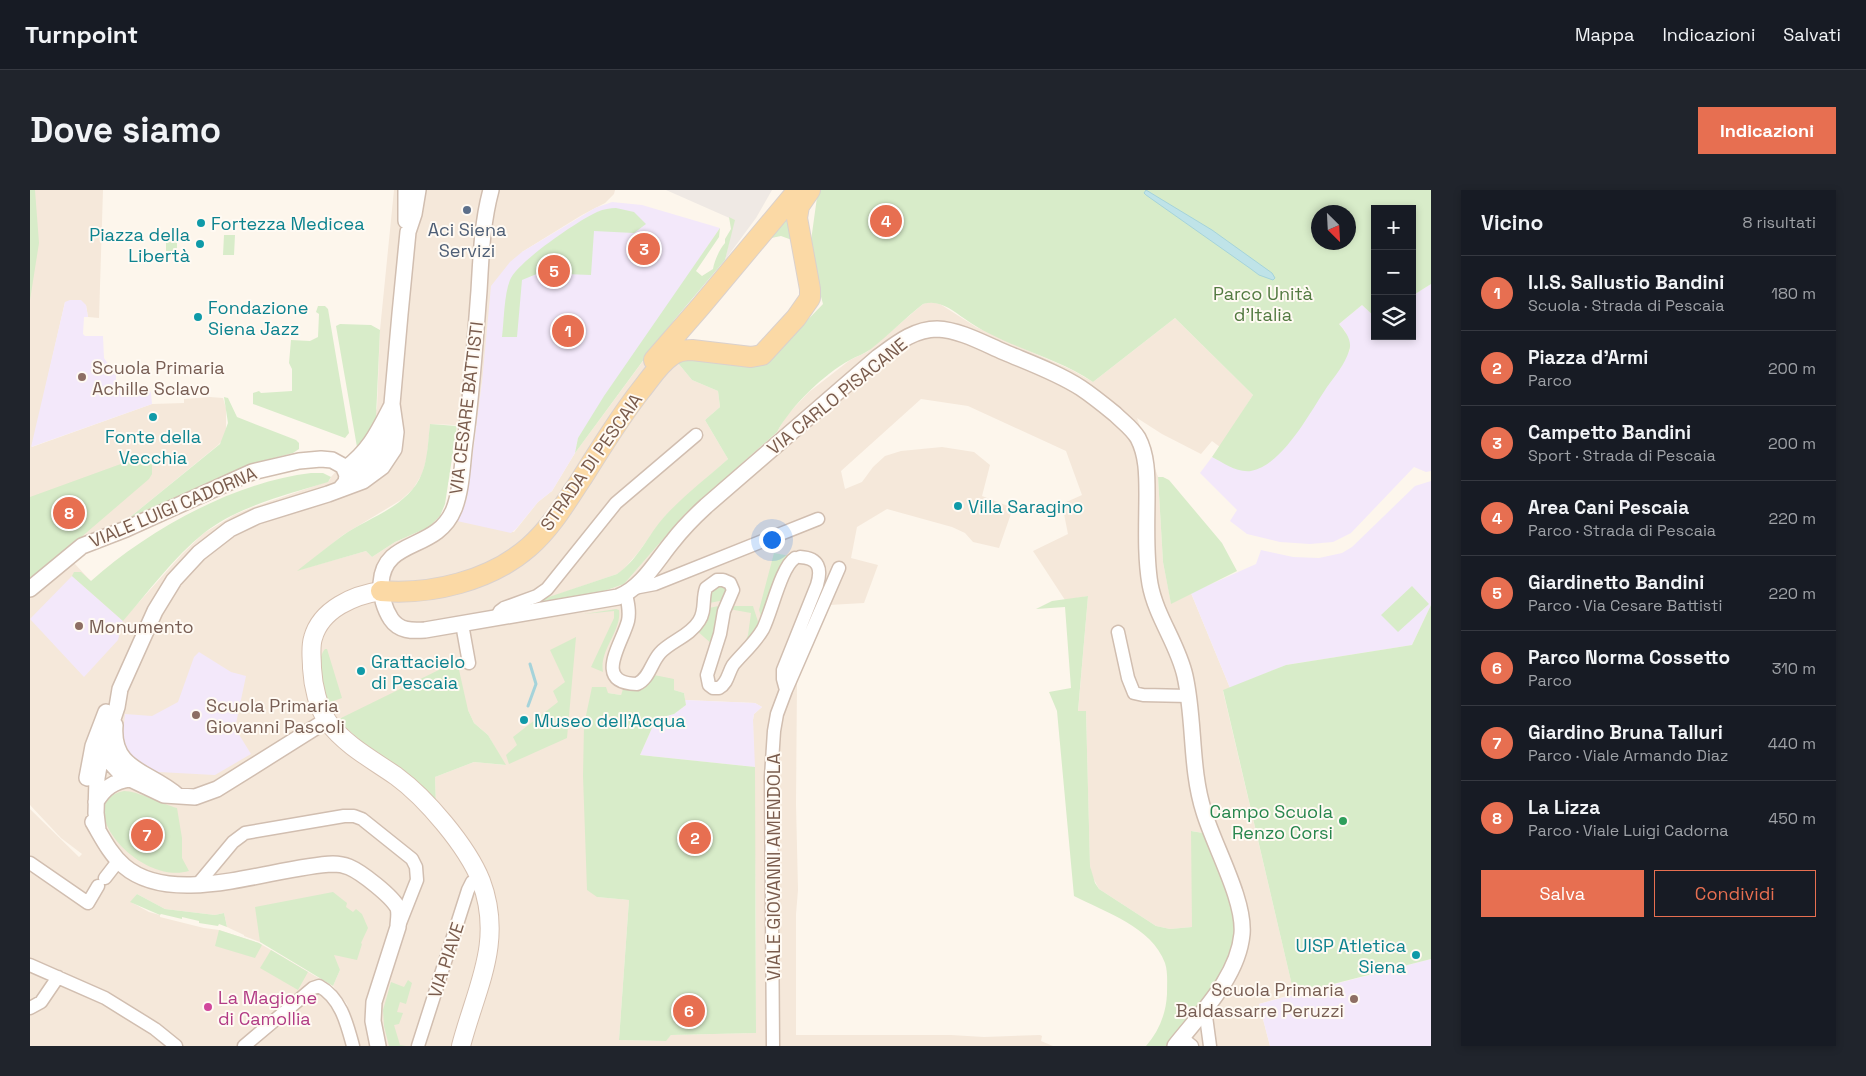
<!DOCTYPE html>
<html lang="it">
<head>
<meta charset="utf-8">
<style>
  :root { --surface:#171b24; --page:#20242c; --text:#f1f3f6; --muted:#9ea1a6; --line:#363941; --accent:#e76f51 }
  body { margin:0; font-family:"Space Grotesk",sans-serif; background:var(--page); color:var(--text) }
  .controls { position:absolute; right:15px; top:15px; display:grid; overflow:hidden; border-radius:0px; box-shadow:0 2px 8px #0003 }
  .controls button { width:45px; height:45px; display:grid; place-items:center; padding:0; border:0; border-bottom:1px solid var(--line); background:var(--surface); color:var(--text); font:25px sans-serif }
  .compass { position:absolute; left:1281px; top:15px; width:45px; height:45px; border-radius:50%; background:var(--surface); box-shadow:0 2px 8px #0003; rotate:156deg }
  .you { position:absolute; left:741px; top:349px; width:18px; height:18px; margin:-12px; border:4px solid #fff; border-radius:50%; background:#1a73e8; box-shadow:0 0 0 8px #1a73e833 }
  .badge { display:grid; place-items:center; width:32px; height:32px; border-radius:50%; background:var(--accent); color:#fff; font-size:16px; font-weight:700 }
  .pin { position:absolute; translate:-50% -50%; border:2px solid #fff; box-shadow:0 1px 5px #0006 }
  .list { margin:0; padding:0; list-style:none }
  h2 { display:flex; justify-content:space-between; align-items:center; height:65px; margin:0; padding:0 20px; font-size:21px }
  h2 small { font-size:16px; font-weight:400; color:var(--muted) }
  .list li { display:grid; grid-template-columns:32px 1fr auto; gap:15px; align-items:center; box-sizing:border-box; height:75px; padding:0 20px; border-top:1px solid var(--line) }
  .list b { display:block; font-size:19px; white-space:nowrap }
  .list p { margin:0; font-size:16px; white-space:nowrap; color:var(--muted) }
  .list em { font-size:16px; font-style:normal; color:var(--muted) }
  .actions { display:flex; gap:10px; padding:15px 20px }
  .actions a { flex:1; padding:11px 0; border:1px solid var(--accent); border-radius:0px; text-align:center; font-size:18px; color:var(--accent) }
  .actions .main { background:var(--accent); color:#fff }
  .icon { flex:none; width:28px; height:28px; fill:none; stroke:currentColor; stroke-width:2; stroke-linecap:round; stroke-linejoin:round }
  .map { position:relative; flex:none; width:1401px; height:856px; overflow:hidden; border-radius:0px }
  header { display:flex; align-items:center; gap:30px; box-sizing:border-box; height:70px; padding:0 25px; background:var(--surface); border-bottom:1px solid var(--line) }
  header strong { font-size:24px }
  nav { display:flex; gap:28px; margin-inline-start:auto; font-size:18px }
  .intro { display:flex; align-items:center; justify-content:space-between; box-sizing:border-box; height:120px; padding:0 30px }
  h1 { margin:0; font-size:35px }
  .button { padding:12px 22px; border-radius:0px; background:var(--accent); color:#fff; font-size:18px; font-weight:700 }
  main { display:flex; gap:30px; padding:0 30px }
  aside { flex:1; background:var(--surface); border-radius:0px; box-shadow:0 2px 8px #0003 }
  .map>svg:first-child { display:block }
  .residential { fill:#f5e8da; fill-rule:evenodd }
  .industrial { fill:#efe9e4 }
  .education { fill:#f3e8fa }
  .green { fill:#d8ecc9; fill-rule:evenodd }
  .water { fill:#bfe3e8; stroke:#a5d3da }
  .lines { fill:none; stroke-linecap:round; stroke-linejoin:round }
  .stream { stroke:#a5d3da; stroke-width:3 }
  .minor-casing { stroke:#d1beb0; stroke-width:15 }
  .tertiary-casing { stroke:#d1beb0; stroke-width:18 }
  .secondary-casing { stroke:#d6c0b0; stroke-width:20 }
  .primary-casing { stroke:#dad1cd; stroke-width:22 }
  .minor { stroke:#fff; stroke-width:12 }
  .tertiary { stroke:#fff; stroke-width:15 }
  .secondary { stroke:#fff; stroke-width:18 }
  .primary { stroke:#fbd9a5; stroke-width:20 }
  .service-dot { fill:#5c6f8a; stroke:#fffaf3; stroke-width:2 }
  .culture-dot { fill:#0f9aa8; stroke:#fffaf3; stroke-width:2 }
  .education-dot { fill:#8d6e63; stroke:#fffaf3; stroke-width:2 }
  .leisure-dot { fill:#2e9e5b; stroke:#fffaf3; stroke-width:2 }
  .hotel-dot { fill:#d1479c; stroke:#fffaf3; stroke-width:2 }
  .labels { text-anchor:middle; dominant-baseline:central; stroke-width:4; stroke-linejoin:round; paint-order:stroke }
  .culture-label { font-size:18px; fill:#0d838f; stroke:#fffaf3; text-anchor:start }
  .service-label { font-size:18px; fill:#4e5e75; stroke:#fffaf3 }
  .park-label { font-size:18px; fill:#537a41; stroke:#fffaf3 }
  .education-label { font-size:18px; fill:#785e54; stroke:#fffaf3; text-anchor:start }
  .street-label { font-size:18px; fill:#7a5c4d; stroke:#fffaf3 }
  .leisure-label { font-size:18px; fill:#27864d; stroke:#fffaf3; text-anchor:end }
  .hotel-label { font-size:18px; fill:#b23c85; stroke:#fffaf3; text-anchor:start }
</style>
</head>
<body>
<header>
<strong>Turnpoint</strong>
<nav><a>Mappa</a><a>Indicazioni</a><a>Salvati</a></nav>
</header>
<div class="intro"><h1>Dove siamo</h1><a class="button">Indicazioni</a></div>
<main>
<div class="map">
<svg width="1401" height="856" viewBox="0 0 1401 856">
  <rect width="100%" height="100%" fill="#fdf6ec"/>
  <path class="residential" d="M0 0H73L69 128 58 127 56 115 35 112 2 257 122 214 154 213V209L180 207 193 208 196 218V239L192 251 187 256 99 328 51 347 34 362 68 399 93 430 152 364 174 343 204 325 223 317 299 291 301 287 335 249 347 218 350 140 364 0H585L584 4 575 13 552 25 492 62 452 192 447 236 400 234 397 267 392 284 383 299 371 310 313 345 269 380 336 361 342 367 365 352 399 337 410 326 484 342 508 312 522 301 545 263 627 152 648 173 662 190 688 201 690 217 675 230 698 269 635 326 607 364 592 381 587 384 503 413 574 401 594 394 644 336 747 242 757 225 779 202 820 170 837 162 893 114 900 112 910 114 946 137 1042 180 1063 192 1145 128 1223 205 1190 257 1182 251 1171 264 1132 244 1107 228 1128 287 1133 372 1141 413 1161 403 1200 498 1193 501 1264 804 1229 814 1240 856H1136L1184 793 1192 691 1173 643 1162 641V737L1140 739 1126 736 1069 699 1062 686 1060 676 1056 521 1048 522 1058 406 1035 410 1003 361 1038 344 1032 314 1052 305 1036 261 938 216 891 209 811 281 815 299 832 292 843 277 855 266 871 261 912 257 944 262 960 275 952 306 983 318 969 358 943 352 935 343 922 337 857 319 827 337 821 368 848 375 834 413 799 415 767 492 766 614 768 700 766 724V845H921L954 847 1010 845 1012 846 1011 851 1023 856H330L317 814 303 796 310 780 246 748 230 752 214 746V745L197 737 194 723 185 725 135 719 107 704 101 712 119 722 130 725V727L174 738 189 740 229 753 292 790 309 805 315 815 328 856H0V619L49 667 52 664 31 648 0 615ZM625 485 644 500 654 503 655 510 725 513 732 517 724 524 723 530 726 728V843L641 845 635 851 589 850 599 710 567 707 578 503 591 505 594 499H610L619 494ZM438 520 444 533 458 545 475 575 444 572 405 587 406 615 311 534Z"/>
  <path class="industrial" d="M636 0H742L726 28 695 70 704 30Z"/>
  <path class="education" d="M582 12 612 15 690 38 548 248 545 263 522 301 508 312 486 339 481 343 427 331 437 308 452 192 461 96 480 72 492 62 565 18Z
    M1401 94V281L1396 282 1384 277 1321 343 1303 352 1280 354 1250 352 1217 344 1200 331 1207 320 1170 283 1182 267 1206 279 1238 273 1257 255 1268 240 1320 160 1315 141 1309 134 1332 115 1345 127V146H1382V106Z
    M40 110H51L56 115 58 127H54L53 144 55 146H73L74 168 79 175 86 180V195H106L119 199 121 203 122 214 1 257 35 112Z
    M1401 291V415L1382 455 1256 475 1200 498 1161 403 1226 374 1231 360 1263 367 1289 368 1312 363 1322 357 1385 296Z
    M42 386 93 431 88 450 54 487 0 429Z
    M169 462 201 482 216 486 205 538 221 564 185 585 128 582 104 569 97 562 93 544 95 524 122 526 148 512 164 467Z
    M655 510 725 513 732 517 724 524 723 530 725 577 610 565 626 529 644 524 656 515Z
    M1401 769V856H1240L1229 814Z"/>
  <path class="green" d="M0 0H5L9 53 0 110Z
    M788 0H1401V94L1382 106V19H1345V127L1332 115 1309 134C1315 141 1323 151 1319 161 1315 174 1305 186 1297 197 1280 222 1253 275 1221 281 1207 283 1194 273 1182 267L1223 205 1145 128 1063 192C1023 165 974 157 935 129 922 120 909 109 893 114 875 128 859 145 841 159 834 164 827 166 820 170 794 184 761 216 747 242L654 325 594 394 574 401 498 414 587 384C608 370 618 345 634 327 652 307 678 287 698 269L675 230 690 217 688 201 662 190 648 173 659 168 723 177 734 175 793 114 784 81 780 58ZM1288 22H1318V52H1288Z
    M768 10 762 50 751 46 741 48Z
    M586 18 604 22 616 34 604 43 564 41 561 85 509 83 492 90 487 147H472C474 130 474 105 480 90 487 72 549 30 567 22 574 19 580 18 586 18Z
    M699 27 705 30 695 70 645 129 612 172 545 263 548 248 574 206 690 38 689 47 666 81 672 86 683 79C684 72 690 58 695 53V49L701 39Z
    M136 43H147V64L136 63Z
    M194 45H205L204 65H193Z
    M600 50 628 52 627 68 599 66Z
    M288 116H295L298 119 319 243 315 248 223 214V203L229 201 231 203 262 201V179L259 173 261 150 280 151 288 147 289 124 286 122Z
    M310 134 341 135 350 140 346 227 335 249 327 257 306 136Z
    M194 207 198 208 207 227 266 250 269 253V259L263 263 236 270 207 280 97 331 99 328 190 254 198 233Z
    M400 234 427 236 415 314 410 326 399 337 365 352 342 367 336 361 267 381C282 369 297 357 312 346 339 327 380 316 392 283 398 268 398 250 400 234Z
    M110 267 117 268 122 275V284L119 289 0 391V307Z
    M281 283H293L301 287 298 292C256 305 209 316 174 343 144 367 118 402 93 431L42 386 44 382H51L61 391C118 340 204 292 281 283Z
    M1128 287H1133L1139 290 1192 353 1207 381 1141 414 1133 372Z
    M744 363 760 366 733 432 729 420Z
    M683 395 699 396 695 410 679 413 681 398Z
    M1382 396 1399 414 1368 442 1351 425Z
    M1058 406 1048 521H1056L1060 676 1065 693 1069 699 1126 736 1140 739 1162 737 1161 641 1173 643C1183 668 1201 703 1205 728 1211 775 1163 822 1136 856H1116C1129 841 1136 824 1137 804 1137 794 1138 782 1135 773 1122 737 1075 722 1044 706L1028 532 1027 521 1019 502 1041 498 1035 417 1006 419 1022 411Z
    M693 415 683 455 666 440 679 418Z
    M1401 415V769L1264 804 1193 500 1256 475 1382 455Z
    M701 416H723L730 438 711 462 718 445 721 423 699 419Z
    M586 419 589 420C592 441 569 460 573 482L561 477 584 428V421L554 424Z
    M546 447 537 548 479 574 476 565 487 555 483 547 528 512 523 501 535 492 520 460Z
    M295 459H297L312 508 298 513C291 500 285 471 295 459Z
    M427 471 438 520 444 533 458 545 476 575 444 572 405 587 406 616 307 530Z
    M624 485 644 489V500L654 503 656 515 644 524 626 529 610 565 725 577 726 843 641 845 636 851 589 850 599 710 567 707 557 700 553 586 554 535 562 497H576L578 503 591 505 593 499C609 501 617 498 624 485Z
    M94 601C108 601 132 614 147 618L152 648V668L159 681C108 696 39 612 94 601Z
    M303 702 317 713 316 717 323 722 326 719 332 724 338 738 331 753 332 754 327 770 304 765 310 780 303 796 230 752 225 717Z
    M107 704 135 719 185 725 194 723 197 737 189 734 188 736 169 733V731L152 727V729L131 724 130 725 100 712Z
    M189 740 229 753 232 755 225 768 185 756Z
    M241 760 278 782 268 800 230 778Z
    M378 790 382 793 376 814 370 812 367 822 373 823 369 834 364 835 370 855 376 856H359L354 836 353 820 361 792 374 797Z"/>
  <path class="water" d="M1116 0 1182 40 1242 83 1245 88 1243 90 1229 85 1221 79 1116 5 1114 3Z"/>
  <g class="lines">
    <path class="stream" d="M498 516 506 494 500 474"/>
    <defs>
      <path id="minor" d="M604 398 625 394 788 329
        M596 404C598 413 600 422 598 431 592 454 562 493 607 494 619 489 621 473 630 463 641 451 660 446 669 431 676 421 672 409 676 398L687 390H693L700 393 703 400 694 421 690 444 677 485 679 495 683 498H689C698 493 698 483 703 475 713 463 725 453 733 439 742 421 751 377 765 368
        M466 428 470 421 474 418 507 406 517 399 586 313 666 245
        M432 434 439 473
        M1088 442 1098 488 1104 503 1113 505 1159 506
        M756 500 753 489V480L787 395C792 379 789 368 770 367
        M0 673 58 713 68 696
        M75 688 89 670
        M168 694 203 652 215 643 314 626H324L332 629 382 669 386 677 387 690 370 733
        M0 775 75 808 125 839 146 856
        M0 818 11 812 28 787
        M1175 819 1180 856
        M1152 848 1162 856
        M214 856 283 798 289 796C311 808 317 834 323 856
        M388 856 438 700 442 692 450 688
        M743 856 741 587 744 541 747 524 756 500 809 378"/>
      <path id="tertiary" d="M461 0C452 33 451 67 449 101 445 152 442 202 435 252 432 274 432 299 424 319 407 362 354 347 351 393 350 405 355 420 361 429 369 441 382 441 395 440L588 407C612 398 627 370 643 351 653 338 664 327 676 316L848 167C866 154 884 139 907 139 930 140 953 153 974 162 1000 173 1028 183 1051 198 1063 206 1074 215 1085 224 1093 232 1102 238 1108 248 1117 265 1117 285 1117 304 1117 333 1115 365 1120 394 1126 427 1148 454 1155 486 1165 531 1160 579 1174 622 1184 656 1215 710 1212 744 1208 787 1171 823 1145 856
        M376 31V0
        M315 279C340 260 348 242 362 215
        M317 285C342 277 352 261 360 238
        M0 399 52 356 96 339 222 282 269 271 291 269 302 270 313 276 317 285 316 292 311 298
        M85 535C81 581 120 581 148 606
        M72 554 80 572 92 585 134 605 165 607 187 599 297 530
        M57 588 63 556 76 522
        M66 612C74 598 84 591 100 589
        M63 632C72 647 80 664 94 676 144 719 244 676 303 674 309 674 314 675 319 677 331 682 362 706 368 718 370 724 368 731 368 737L344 812 343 831 348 856
        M68 640 66 623 67 588 71 565 87 517 90 499 125 421 144 390 169 363 200 339 227 326 298 304 333 291 352 277 364 259 366 242 362 214 370 124 378 42 384 24 388 0"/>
      <path id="secondary" d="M351 401C324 405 291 419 283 448 280 458 282 468 282 478 283 496 288 518 298 532 315 555 343 570 366 586 396 608 437 656 451 691 474 752 446 798 431 856"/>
      <path id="primary" d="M624 170 671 116 768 0
        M351 401C401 405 460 391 499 357 521 338 536 312 552 288 571 258 589 228 611 200 620 189 629 174 641 166 647 161 655 160 662 160L721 167 732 165 766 128 780 108V99L767 28 769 16 780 0"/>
    </defs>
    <use href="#minor" class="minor-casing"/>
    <use href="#tertiary" class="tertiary-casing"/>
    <use href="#secondary" class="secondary-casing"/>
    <use href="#primary" class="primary-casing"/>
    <use href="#minor" class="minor"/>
    <use href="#tertiary" class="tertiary"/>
    <use href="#secondary" class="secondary"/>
    <use href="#primary" class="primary"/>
  </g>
  <circle class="service-dot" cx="437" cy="20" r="5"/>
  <g class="culture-dot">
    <circle cx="171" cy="33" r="5"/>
    <circle cx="170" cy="54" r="5"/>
    <circle cx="168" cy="127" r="5"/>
    <circle cx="123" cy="227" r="5"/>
    <circle cx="928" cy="316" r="5"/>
    <circle cx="331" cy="481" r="5"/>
    <circle cx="494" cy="530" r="5"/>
    <circle cx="1386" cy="765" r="5"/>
  </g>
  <g class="education-dot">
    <circle cx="52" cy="187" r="5"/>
    <circle cx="49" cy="436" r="5"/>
    <circle cx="166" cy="525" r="5"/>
    <circle cx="1324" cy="809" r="5"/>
  </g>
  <circle class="leisure-dot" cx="1313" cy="631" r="5"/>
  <circle class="hotel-dot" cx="178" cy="817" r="5"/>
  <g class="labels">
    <g class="culture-label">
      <text x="181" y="33">Fortezza Medicea</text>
      <text x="160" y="44" text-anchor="end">Piazza della<tspan x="160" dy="21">Libertà</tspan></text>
      <text x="178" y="117">Fondazione<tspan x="178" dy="21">Siena Jazz</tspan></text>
      <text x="123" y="246" text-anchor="middle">Fonte della<tspan x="123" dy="21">Vecchia</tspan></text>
      <text x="938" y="316">Villa Saragino</text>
      <text x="341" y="471">Grattacielo<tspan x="341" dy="21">di Pescaia</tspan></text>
      <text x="504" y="530">Museo dell'Acqua</text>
      <text x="1376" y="755" text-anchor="end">UISP Atletica<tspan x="1376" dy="21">Siena</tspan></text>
    </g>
    <g class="service-label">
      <text x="437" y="39">Aci Siena<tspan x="437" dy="21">Servizi</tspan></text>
    </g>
    <g class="park-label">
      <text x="1233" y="103">Parco Unità<tspan x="1233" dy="21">d'Italia</tspan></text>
    </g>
    <g class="education-label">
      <text x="62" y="177">Scuola Primaria<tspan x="62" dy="21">Achille Sclavo</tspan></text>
      <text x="59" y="436">Monumento</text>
      <text x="176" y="515">Scuola Primaria<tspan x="176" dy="21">Giovanni Pascoli</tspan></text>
      <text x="1314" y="799" text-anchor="end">Scuola Primaria<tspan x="1314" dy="21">Baldassarre Peruzzi</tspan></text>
    </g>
    <g class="street-label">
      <text transform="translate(807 206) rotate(-39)">VIA CARLO PISACANE</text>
      <text transform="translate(436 218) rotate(-83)">VIA CESARE BATTISTI</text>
      <text transform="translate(561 272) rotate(-55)">STRADA DI PESCAIA</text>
      <text transform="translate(143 317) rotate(-23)">VIALE LUIGI CADORNA</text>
      <text transform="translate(743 677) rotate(-90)">VIALE GIOVANNI AMENDOLA</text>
      <text transform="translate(416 770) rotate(-72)">VIA PIAVE</text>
    </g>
    <g class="leisure-label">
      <text x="1303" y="621">Campo Scuola<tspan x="1303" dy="21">Renzo Corsi</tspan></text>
    </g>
    <g class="hotel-label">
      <text x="188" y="807">La Magione<tspan x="188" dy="21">di Camollia</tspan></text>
    </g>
  </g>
</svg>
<div class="controls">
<button>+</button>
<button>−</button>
<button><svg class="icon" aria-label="layers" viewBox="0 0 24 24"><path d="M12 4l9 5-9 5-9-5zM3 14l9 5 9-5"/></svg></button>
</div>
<svg class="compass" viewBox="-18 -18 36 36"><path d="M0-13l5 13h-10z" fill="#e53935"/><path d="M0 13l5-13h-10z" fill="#9ea1a6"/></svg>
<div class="you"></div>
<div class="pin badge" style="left:538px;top:141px">1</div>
<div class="pin badge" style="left:665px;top:648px">2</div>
<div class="pin badge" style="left:614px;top:59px">3</div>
<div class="pin badge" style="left:856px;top:31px">4</div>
<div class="pin badge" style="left:524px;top:81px">5</div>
<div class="pin badge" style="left:659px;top:821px">6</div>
<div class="pin badge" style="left:117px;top:645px">7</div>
<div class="pin badge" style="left:39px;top:323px">8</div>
</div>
<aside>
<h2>Vicino<small>8 risultati</small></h2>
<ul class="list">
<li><span class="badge">1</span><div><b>I.I.S. Sallustio Bandini</b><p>Scuola · Strada di Pescaia</p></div><em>180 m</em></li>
<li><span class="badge">2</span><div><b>Piazza d'Armi</b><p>Parco</p></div><em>200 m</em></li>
<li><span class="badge">3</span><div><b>Campetto Bandini</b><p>Sport · Strada di Pescaia</p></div><em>200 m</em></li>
<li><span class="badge">4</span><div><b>Area Cani Pescaia</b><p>Parco · Strada di Pescaia</p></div><em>220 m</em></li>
<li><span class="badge">5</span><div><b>Giardinetto Bandini</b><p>Parco · Via Cesare Battisti</p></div><em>220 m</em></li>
<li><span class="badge">6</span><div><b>Parco Norma Cossetto</b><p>Parco</p></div><em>310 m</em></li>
<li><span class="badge">7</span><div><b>Giardino Bruna Talluri</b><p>Parco · Viale Armando Diaz</p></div><em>440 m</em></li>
<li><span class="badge">8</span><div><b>La Lizza</b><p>Parco · Viale Luigi Cadorna</p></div><em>450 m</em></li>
</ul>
<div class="actions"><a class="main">Salva</a><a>Condividi</a></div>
</aside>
</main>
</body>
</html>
